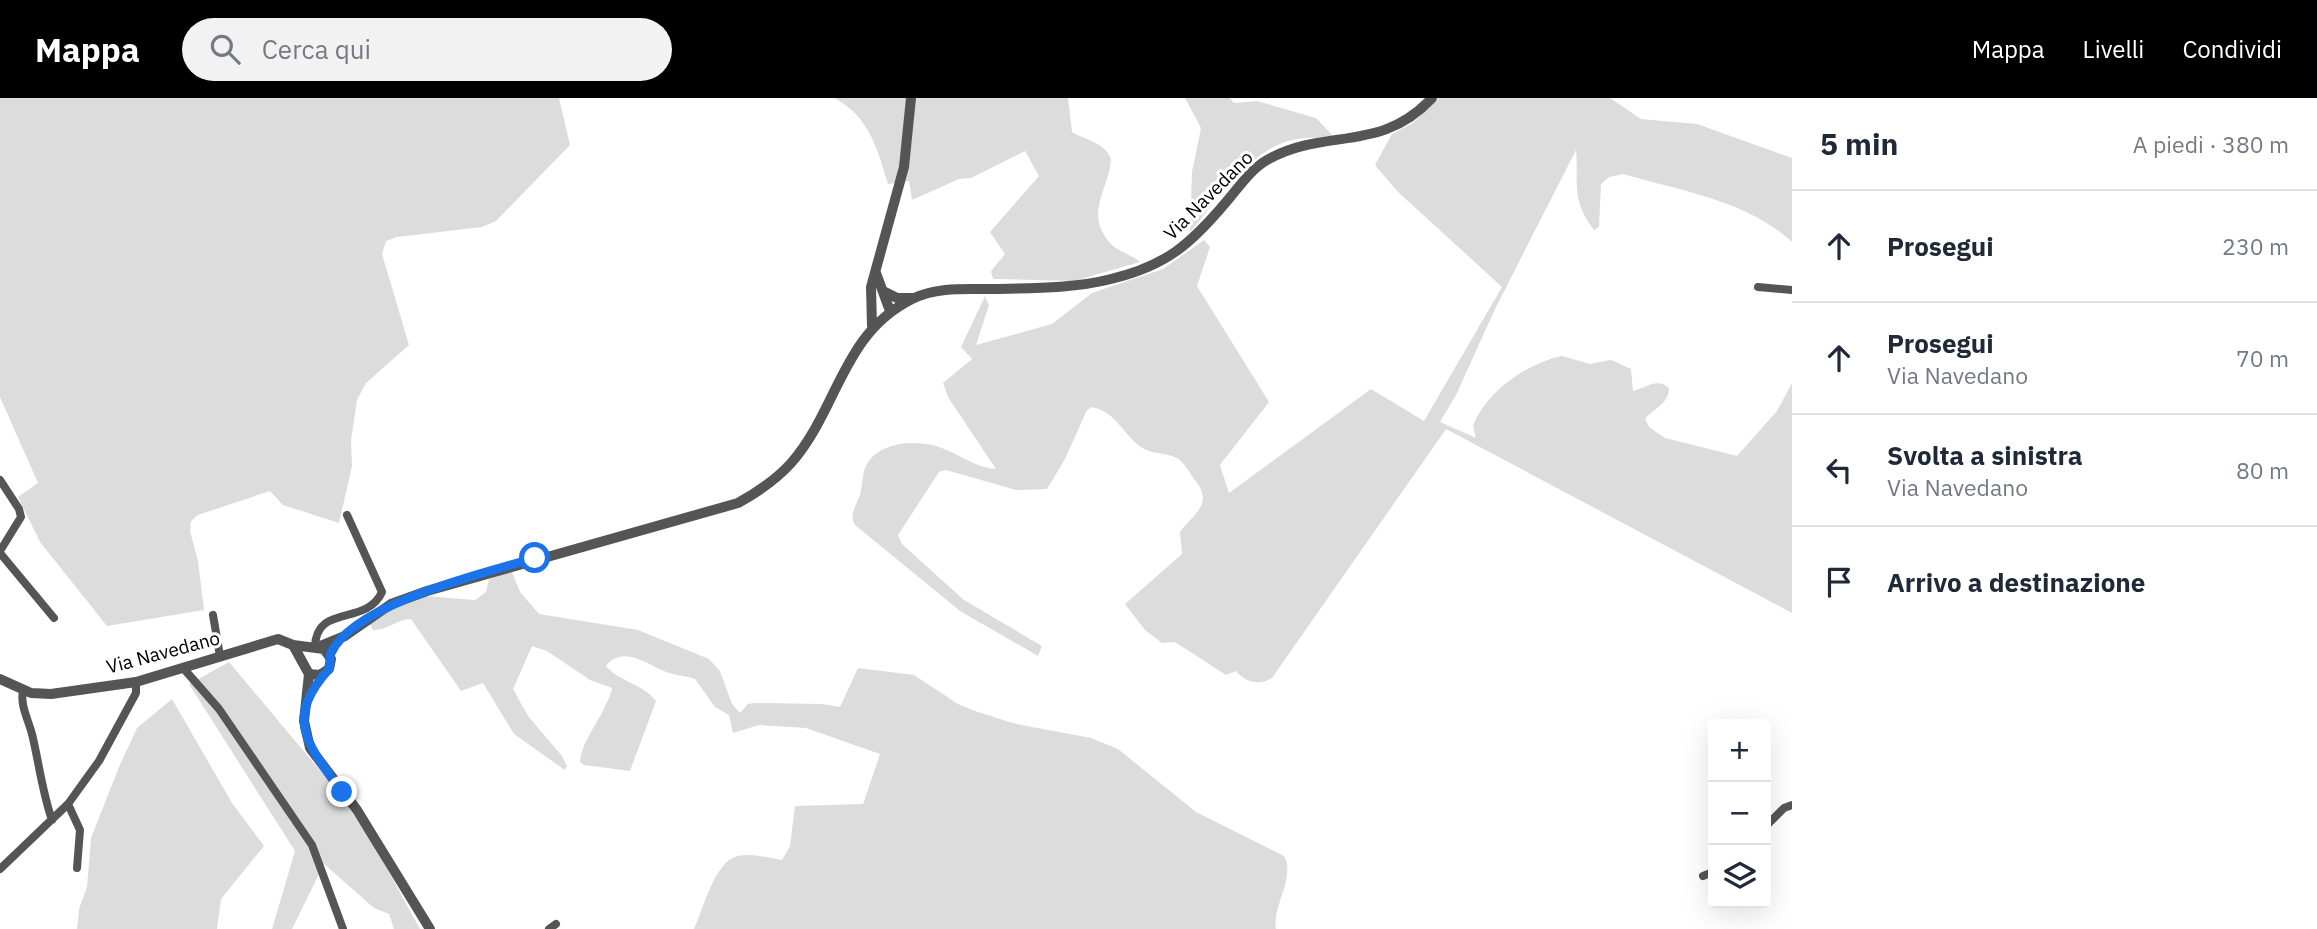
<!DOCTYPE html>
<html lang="it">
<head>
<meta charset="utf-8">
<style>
  :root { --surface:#fff; --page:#f2f2f3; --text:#1f2937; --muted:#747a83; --line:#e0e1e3; --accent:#000 }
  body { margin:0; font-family:"IBM Plex Sans",sans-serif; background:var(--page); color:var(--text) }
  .controls { position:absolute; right:21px; bottom:21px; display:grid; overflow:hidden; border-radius:7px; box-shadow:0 7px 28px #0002 }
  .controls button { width:63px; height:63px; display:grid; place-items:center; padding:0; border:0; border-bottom:2px solid var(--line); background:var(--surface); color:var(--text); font:35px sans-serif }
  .stop { position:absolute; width:21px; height:21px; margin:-16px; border:5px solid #1a73e8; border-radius:50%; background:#fff }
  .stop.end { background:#1a73e8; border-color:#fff; box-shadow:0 2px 7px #0008 }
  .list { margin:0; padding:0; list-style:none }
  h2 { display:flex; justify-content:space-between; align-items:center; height:91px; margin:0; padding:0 28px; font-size:30px }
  h2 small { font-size:23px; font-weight:400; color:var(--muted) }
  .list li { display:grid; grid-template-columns:46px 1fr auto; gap:21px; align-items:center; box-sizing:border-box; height:112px; padding:0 28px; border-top:2px solid var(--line) }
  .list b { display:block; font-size:26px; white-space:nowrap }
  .list p { margin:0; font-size:23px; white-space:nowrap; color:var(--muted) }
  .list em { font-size:23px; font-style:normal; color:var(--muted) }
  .icon { flex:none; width:38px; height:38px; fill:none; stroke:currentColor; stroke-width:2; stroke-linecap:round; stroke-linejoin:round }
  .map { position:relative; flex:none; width:1792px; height:831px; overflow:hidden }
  header { display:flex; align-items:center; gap:42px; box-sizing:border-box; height:98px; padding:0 35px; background:var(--accent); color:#fff }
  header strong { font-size:33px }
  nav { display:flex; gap:38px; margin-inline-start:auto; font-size:24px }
  .search { width:490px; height:63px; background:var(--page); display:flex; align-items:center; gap:18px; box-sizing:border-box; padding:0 24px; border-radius:38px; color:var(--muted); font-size:26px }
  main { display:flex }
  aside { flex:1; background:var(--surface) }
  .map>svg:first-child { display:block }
  .green { fill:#dcdcdc }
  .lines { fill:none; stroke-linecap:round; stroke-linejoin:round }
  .minor { stroke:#555; stroke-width:8 }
  .tertiary { stroke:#555; stroke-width:10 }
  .route { stroke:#1a73e8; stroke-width:9 }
  .labels { text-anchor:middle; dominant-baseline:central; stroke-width:6; stroke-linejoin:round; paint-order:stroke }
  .street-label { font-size:19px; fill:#000; stroke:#fff }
</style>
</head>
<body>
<header>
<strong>Mappa</strong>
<div class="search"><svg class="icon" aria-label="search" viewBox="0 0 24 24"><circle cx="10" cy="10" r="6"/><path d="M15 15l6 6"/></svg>Cerca qui</div>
<nav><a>Mappa</a><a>Livelli</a><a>Condividi</a></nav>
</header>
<main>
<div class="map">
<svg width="1792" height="831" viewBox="0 0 1792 831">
  <rect width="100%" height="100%" fill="#fff"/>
  <path class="green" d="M0 0H559L570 47 496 123 482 129 397 139 386 143 382 156 409 247 366 285 357 302 351 342 352 368 339 425 283 407 270 393 198 417 191 423 190 433 198 463 204 512 107 528 40 444 18 399 38 385 0 299Z
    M834 0H1068L1072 34C1085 42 1106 45 1111 61 1109 92 1083 116 1111 146 1119 154 1131 156 1140 164L1074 183 993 181 991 173 1005 156 990 134 1039 78 1025 53 971 80 959 81 912 102 909 83 888 86C877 50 869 18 834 0Z
    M1185 0H1230L1234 5 1257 3 1316 20 1335 40C1323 40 1309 39 1297 41 1250 49 1219 101 1190 134L1192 74 1201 30Z
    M1439 0H1610L1641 21 1697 26 1792 60V144C1746 102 1681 93 1623 76L1609 79 1601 86 1599 129 1594 132C1570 100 1579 85 1576 52L1495 211 1457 295 1440 324 1476 340 1473 328C1486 294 1527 265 1562 258L1590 266 1611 262 1631 271 1633 293C1645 290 1657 279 1669 290 1669 306 1654 310 1645 321L1649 329 1665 340 1737 358 1777 313 1792 285V515L1446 331 1272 580C1259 588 1245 584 1236 573L1226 577 1175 544 1162 545 1145 532 1125 506 1182 456 1180 434C1194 415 1215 406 1194 381 1189 374 1184 364 1177 360 1166 354 1152 357 1141 349 1123 336 1116 314 1092 309L1087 312 1065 361 1047 391 1016 392 946 372 939 374 898 437 902 446 964 502 1042 548 1038 558 960 513 855 427C849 417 856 407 860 397 863 387 862 374 867 366 878 347 906 343 926 346 952 349 970 369 996 371L948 299 943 285 972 261 961 249 985 198 989 207 976 247 1052 226 1092 195 1163 171 1204 142 1210 149 1197 188 1269 304 1220 367 1229 395 1371 291 1424 323 1502 189 1397 93 1375 67 1392 36 1413 25Z
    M512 474 520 494 539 516 638 532 709 561 720 573 732 606 740 615 748 606 754 605 822 606 840 609 858 570 914 577 958 606 975 613 1016 626 1091 640 1118 651 1196 714 1284 758C1296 779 1272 808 1276 831H694C703 812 715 762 738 758 752 755 769 760 782 762L790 748 795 708 863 706 880 656 806 630 759 627 733 635 729 617 715 609 695 581C687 578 680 578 673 576 651 571 625 544 606 568 619 584 642 585 656 603L630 673 584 667 580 664C581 642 605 618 612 590L590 582 547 553 532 548 513 591 528 618 562 658 567 668 565 672 562 670 514 636 483 585 461 593 411 521C397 521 387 533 373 532L365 519 425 498 475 502 486 494 489 481Z
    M229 564 338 694 374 747 420 831H394L389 816 374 810 324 766 292 831H272L295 753 189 586Z
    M172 601 232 705 264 748 221 801 217 831H77L79 811 87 789 91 740 119 669 137 630Z"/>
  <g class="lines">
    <path class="minor" d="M1758 189 1792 192
      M0 382 19 411 21 419 0 453
      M0 455 54 520
      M213 517 220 558
      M315 549C316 505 366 529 382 494L347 417
      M184 571 219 611 312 747 343 831
      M23 593C20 607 28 621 32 636 39 665 42 693 52 722
      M68 706 80 732 77 770
      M1766 728 1784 710 1792 707
      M0 771 68 706 99 663 136 595V584
      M1703 778 1713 774
      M549 831 556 826"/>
    <path class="tertiary" d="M876 175 890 213
      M883 193 897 200H913
      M872 228 871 189 904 69 911 0
      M318 549 345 538 391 506 427 493 738 405C758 394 777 381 792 364 839 309 842 236 912 201 936 189 964 191 990 191 1031 190 1072 191 1111 181 1166 168 1191 146 1227 103 1239 89 1250 72 1267 62 1325 29 1380 56 1432 0
      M309 576 304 623 310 650 357 712 430 831
      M0 581 31 595 51 596 136 584 278 541 293 547 324 551 331 561 329 571 320 577 309 576 293 547"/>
  </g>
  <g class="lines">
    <path class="route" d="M342 694C307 646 284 621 329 571 331 566 329 559 331 555 354 505 485 475 535 460"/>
  </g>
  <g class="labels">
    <g class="street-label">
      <text transform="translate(1208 97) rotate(-45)">Via Navedano</text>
      <text transform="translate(163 554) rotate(-15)">Via Navedano</text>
    </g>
  </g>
</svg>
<div class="controls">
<button>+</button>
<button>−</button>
<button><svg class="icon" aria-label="layers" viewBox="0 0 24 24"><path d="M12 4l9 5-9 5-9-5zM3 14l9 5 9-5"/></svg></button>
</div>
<div class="stop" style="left:535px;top:460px"></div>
<div class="stop end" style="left:342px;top:694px"></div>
</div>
<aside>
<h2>5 min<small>A piedi · 380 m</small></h2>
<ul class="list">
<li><svg class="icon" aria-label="ahead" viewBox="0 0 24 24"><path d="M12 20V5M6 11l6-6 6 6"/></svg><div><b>Prosegui</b></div><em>230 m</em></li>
<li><svg class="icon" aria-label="ahead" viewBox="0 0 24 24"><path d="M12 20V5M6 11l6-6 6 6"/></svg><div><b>Prosegui</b><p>Via Navedano</p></div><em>70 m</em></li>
<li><svg class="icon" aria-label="left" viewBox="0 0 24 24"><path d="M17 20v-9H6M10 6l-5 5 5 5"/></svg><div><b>Svolta a sinistra</b><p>Via Navedano</p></div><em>80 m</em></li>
<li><svg class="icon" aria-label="arrive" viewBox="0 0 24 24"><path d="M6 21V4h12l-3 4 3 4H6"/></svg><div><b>Arrivo a destinazione</b></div></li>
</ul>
</aside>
</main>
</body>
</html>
